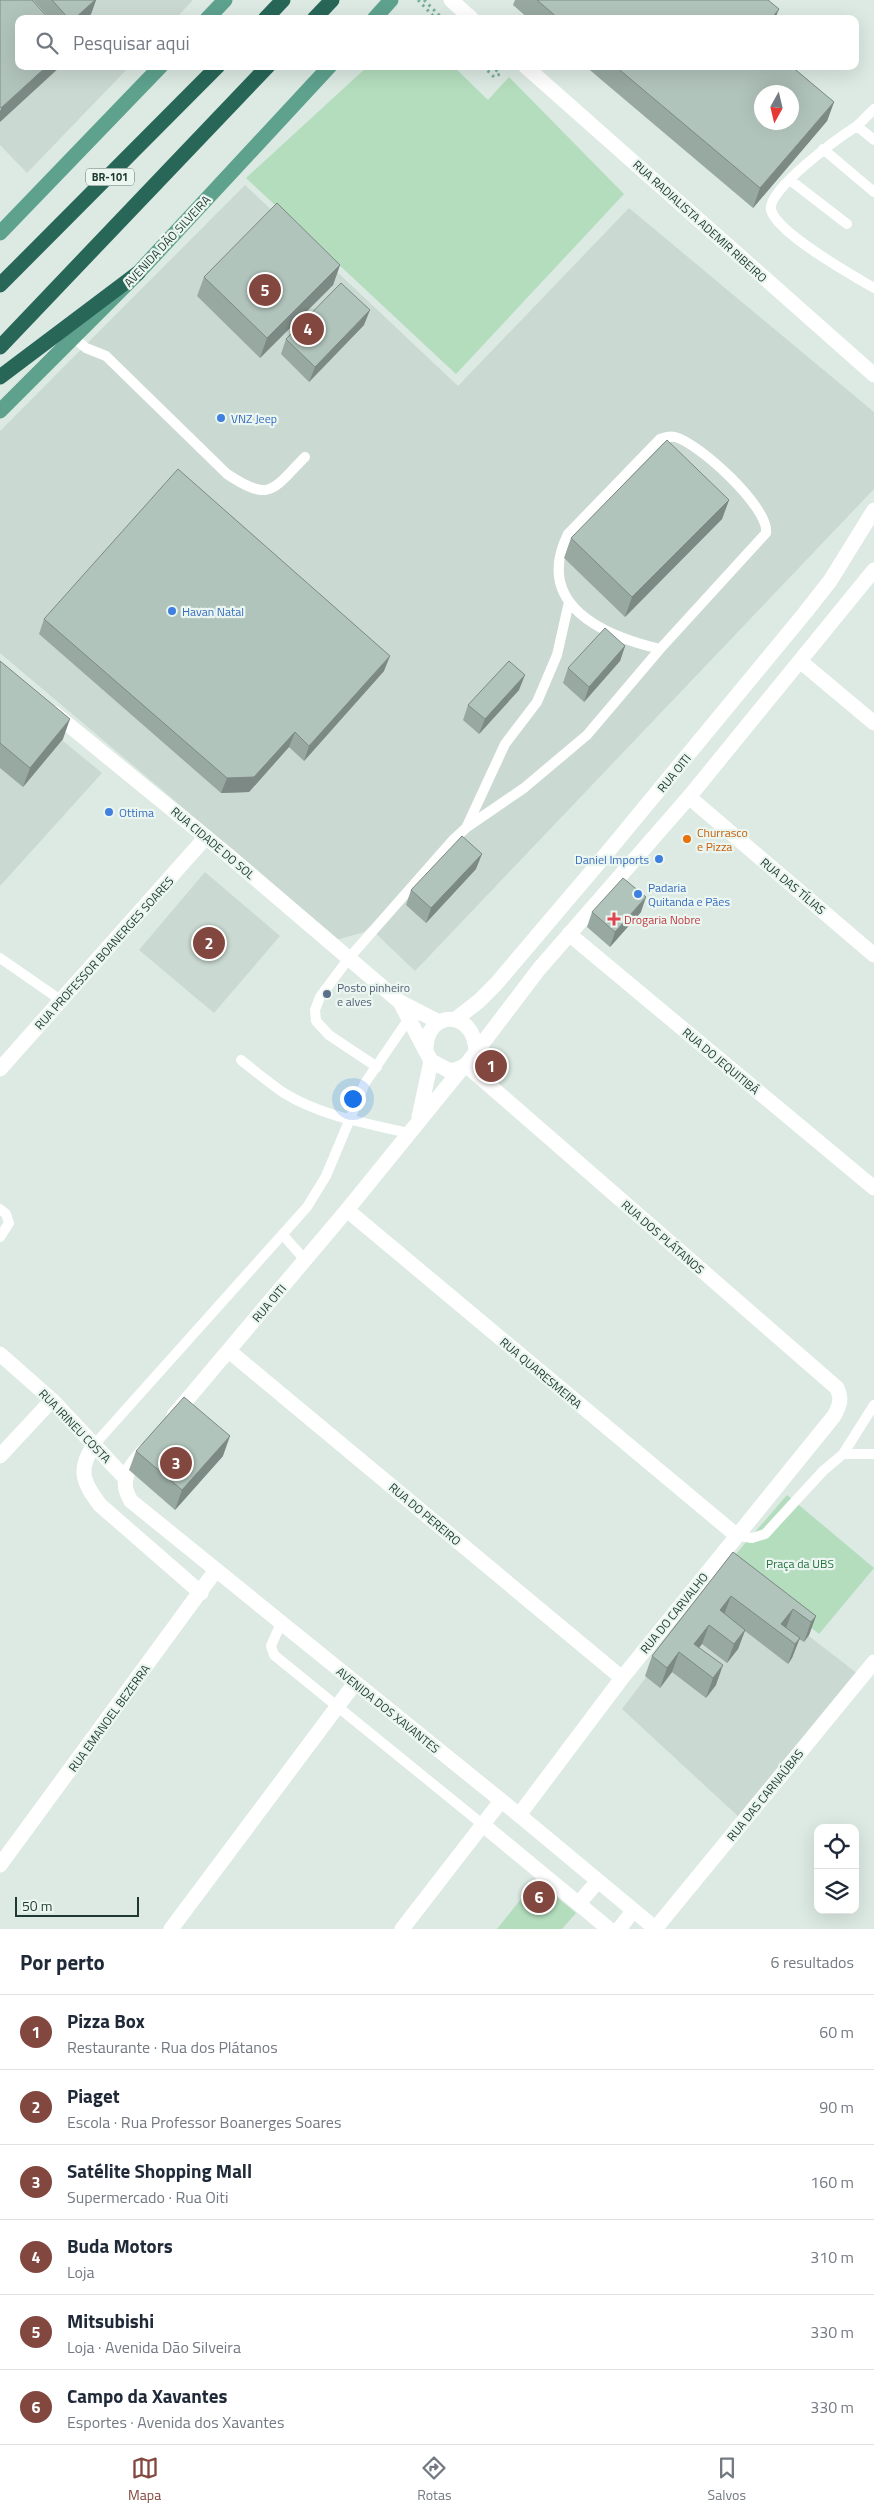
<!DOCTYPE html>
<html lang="pt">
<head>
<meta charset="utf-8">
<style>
  :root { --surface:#fff; --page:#f6f6f7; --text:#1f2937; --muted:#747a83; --line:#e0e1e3; --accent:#82483f }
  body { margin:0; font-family:"Titillium Web",sans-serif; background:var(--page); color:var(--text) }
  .controls { position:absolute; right:15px; bottom:15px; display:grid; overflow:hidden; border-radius:10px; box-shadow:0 5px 20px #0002 }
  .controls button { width:45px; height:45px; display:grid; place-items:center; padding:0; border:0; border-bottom:1px solid var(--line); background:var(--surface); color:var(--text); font:25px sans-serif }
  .compass { position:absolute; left:754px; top:85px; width:45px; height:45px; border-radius:50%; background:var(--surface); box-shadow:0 5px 20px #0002; rotate:188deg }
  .scale { position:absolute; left:15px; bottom:12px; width:124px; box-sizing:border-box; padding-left:5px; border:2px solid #1d3931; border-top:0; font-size:14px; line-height:18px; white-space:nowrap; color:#1d3931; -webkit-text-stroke:4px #ecf6f1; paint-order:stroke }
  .you { position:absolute; left:352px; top:1098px; width:18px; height:18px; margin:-12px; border:4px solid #fff; border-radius:50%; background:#1a73e8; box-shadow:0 0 0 8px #1a73e833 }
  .badge { display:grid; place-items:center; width:32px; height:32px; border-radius:50%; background:var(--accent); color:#fff; font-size:16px; font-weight:700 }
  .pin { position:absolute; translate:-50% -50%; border:2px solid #fff; box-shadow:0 1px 5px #0006 }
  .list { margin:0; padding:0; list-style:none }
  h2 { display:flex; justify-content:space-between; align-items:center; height:65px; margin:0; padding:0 20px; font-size:21px }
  h2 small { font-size:16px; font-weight:400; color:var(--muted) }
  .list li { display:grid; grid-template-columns:32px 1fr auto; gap:15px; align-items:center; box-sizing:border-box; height:75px; padding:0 20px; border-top:1px solid var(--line) }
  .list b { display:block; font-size:19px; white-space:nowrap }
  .list p { margin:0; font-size:16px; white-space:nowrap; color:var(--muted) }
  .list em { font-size:16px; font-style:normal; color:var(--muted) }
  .icon { flex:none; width:28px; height:28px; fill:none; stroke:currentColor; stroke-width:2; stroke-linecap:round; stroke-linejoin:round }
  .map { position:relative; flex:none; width:874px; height:1929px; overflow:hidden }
  .search { position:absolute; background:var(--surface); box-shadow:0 5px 20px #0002; left:15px; right:15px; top:15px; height:55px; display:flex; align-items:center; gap:12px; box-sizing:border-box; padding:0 18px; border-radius:10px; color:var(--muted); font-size:19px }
  .sheet { height:515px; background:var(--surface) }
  nav { display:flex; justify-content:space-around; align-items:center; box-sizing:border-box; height:70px; border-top:1px solid var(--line); background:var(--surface); font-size:14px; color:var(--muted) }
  nav a { display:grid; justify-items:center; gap:2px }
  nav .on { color:var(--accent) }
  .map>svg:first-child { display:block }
  .built { fill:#cad9d2 }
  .green { fill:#b3ddbd }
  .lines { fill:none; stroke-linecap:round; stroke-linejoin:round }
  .path { stroke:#7aaf9d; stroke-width:3; stroke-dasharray:2.5 4; stroke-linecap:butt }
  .lane { stroke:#fff; stroke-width:10 }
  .street { stroke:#fff; stroke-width:15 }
  .secondary { stroke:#fff; stroke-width:15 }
  .primary { stroke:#5ea28e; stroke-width:15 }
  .highway { stroke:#286758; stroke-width:15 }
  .wall { fill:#98a9a2 }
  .shaded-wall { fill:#7c8984 }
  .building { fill:#b1c4bc; stroke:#7c8984; fill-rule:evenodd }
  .shop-dot { fill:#3f7fe0; stroke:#ecf6f1; stroke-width:2 }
  .food-dot { fill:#e8710a; stroke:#ecf6f1; stroke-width:2 }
  .health-dot { fill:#e0444e; stroke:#ecf6f1; stroke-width:2 }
  .service-dot { fill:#5c6f8a; stroke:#ecf6f1; stroke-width:2 }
  .labels { text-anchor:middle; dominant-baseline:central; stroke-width:4.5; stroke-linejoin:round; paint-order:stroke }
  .shield { fill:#ecf6f1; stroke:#5b726b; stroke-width:1 }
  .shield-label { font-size:11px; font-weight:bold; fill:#1d3931 }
  .street-label { font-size:12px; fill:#1d3931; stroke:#ecf6f1 }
  .shop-label { font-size:12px; fill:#366cbe; stroke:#ecf6f1; text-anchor:start }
  .food-label { font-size:12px; fill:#c56008; stroke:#ecf6f1; text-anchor:start }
  .health-label { font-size:12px; fill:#be3a42; stroke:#ecf6f1; text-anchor:start }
  .service-label { font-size:12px; fill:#4e5e75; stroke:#ecf6f1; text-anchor:start }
  .park-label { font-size:12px; fill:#267240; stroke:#ecf6f1 }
</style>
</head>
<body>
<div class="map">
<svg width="874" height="1929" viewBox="0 0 874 1929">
  <rect width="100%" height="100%" fill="#dceae3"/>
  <path class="built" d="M0 0H193L175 19H19V66H130L27 173 0 145Z
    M245 185 458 386 629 208 874 412V489L415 971 369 927 364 932 336 940 251 865 0 653V431Z
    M0 689 102 773 0 886Z
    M205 872 280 936 214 1013 139 950Z
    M726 1572 858 1674 740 1818 622 1709Z"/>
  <path class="green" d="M368 66H453L488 100 509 77 624 194 456 374 246 178Z
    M787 1495 874 1568 819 1634 729 1562Z
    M536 1880 576 1913 562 1929H497Z"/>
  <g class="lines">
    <path class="path" d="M418 0 436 19
      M424 0 443 19
      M483 66 494 77 500 74 492 66"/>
    <path class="lane" d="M874 109 857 126 874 140
      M857 126C841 136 766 190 771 210 778 234 852 275 874 288
      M823 149 874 192
      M790 180 847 224
      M74 338 86 348 106 356 227 474C271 503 272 490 305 457
      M467 826 505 744 537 702 557 655 569 602
      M0 958 62 1001
      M241 1060C255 1071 269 1083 284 1093 321 1116 366 1123 408 1133
      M377 1067 329 1035 316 1021 315 1010 320 997 349 958 452 841 467 827 524 788 587 735 660 649 766 533C770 508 699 443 675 437 669 436 666 437 660 439L568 534C533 605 604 636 660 649
      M0 1209 6 1214 9 1223 0 1237
      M283 1235 305 1260
      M94 1445 307 1207 326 1176 365 1083 410 1017
      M843 1454 874 1405
      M736 1535 752 1538 765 1534 823 1471 843 1454H874
      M281 1623 271 1646 274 1655 482 1824"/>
    <path class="street" d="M800 661 874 723
      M689 797 874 955
      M569 934 874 1188
      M466 1065 837 1388C842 1399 840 1405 834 1416L622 1678 519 1815
      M0 1069 206 837
      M347 1210 736 1535
      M229 1351 622 1678
      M0 1354 52 1400 126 1479
      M94 1445C77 1470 83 1482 100 1505L201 1593
      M0 1456 52 1400
      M482 1824 609 1929
      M0 1865 216 1570
      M579 1903 598 1881
      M171 1929 355 1683
      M402 1929 501 1801
      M619 1929 633 1911
      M655 1929 874 1662"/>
    <path class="secondary" d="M451 0 472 19
      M525 66 874 375
      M54 713 229 856 400 1002 439 1022
      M400 1002 431 1061 448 1070H456L466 1065 539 969 689 797 874 570
      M456 1019 479 1001 496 984 597 865 804 614 830 581 874 510
      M426 1052C424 1009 474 1008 476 1051
      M419 1117 431 1061
      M174 1415 347 1210 463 1067
      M143 1452C129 1468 118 1480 131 1501L519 1815 656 1929"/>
    <path class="primary" d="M207 19 225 0
      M374 19 391 0
      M0 233 161 66
      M0 411 138 273 330 66"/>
    <path class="highway" d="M265 19 283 0
      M314 19 332 0
      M0 285 218 66
      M0 347 268 66
      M0 377 138 273"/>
  </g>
  <path class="wall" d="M33 0H96L91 14 85 19H50Z
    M515 0H768L775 19H529L513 5Z
    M585 66H791L834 102 827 121 753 208Z
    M340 265 333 285 260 358 197 296 204 277Z
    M364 325 309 382 281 354 286 339Z
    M729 500 722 519 625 617 564 558 571 538Z
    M44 619 384 671 304 761 289 747 249 792 221 793 39 634Z
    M625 646 620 661 584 702 563 683 568 668Z
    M0 661 63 739 23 787 0 768Z
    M519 690 479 734 463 720 468 705Z
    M476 869 426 923 406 905 411 890Z
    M592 912H641L610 947 587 927Z
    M136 1451 223 1456 175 1510 129 1470Z
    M733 1552 816 1616 809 1635 804 1642 799 1639 792 1658 788 1664 745 1631 738 1649 727 1663 702 1644 699 1647 716 1685 706 1698 672 1672 660 1688 645 1676 652 1656Z"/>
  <path class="shaded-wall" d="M95 0H96L91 14 85 19H74Z
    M779 9 775 19H771Z
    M47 66H61L0 122V111L1 108Z
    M834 102 827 121 753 208 760 188Z
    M340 265 333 285 260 358 267 338Z
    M370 310 364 325 309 382 315 367Z
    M729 500 722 519 625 617 632 597Z
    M625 646 620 661 584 702 589 687Z
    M390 656 384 671 304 761 309 746Z
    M525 675 519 690 479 734 485 719Z
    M70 719 63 739 23 787 30 768Z
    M295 732 289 747 249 792 221 793 227 778Z
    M482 854 476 869 426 923 431 908Z
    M646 897 641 912 610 947 615 932Z
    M230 1436 223 1456 175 1510 182 1490Z
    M731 1596 724 1615 720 1610Z
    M793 1609 786 1628 781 1624Z
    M816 1616 809 1635 804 1642 811 1622Z
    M709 1625 702 1644 689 1660 694 1644Z
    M745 1630 738 1649 727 1663 734 1644Z
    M800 1638 792 1658 788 1664 795 1644Z
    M679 1652 672 1672 660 1688 667 1668Z
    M723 1665 716 1685 706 1698 713 1678Z"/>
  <path class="building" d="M0 0H32L49 19H19V66H47L1 108 0 107Z
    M52 0H95L74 19H69Z
    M537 0H768L779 9 771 19H559Z
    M615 66H791L834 102 760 188ZM762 92H792V122H762Z
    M277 203 340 265 267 338 204 277Z
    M341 283 370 310 315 367 286 339Z
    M667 440 729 500 632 597 571 538Z
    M178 469 390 656 309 746 295 732 254 777 227 778 44 619Z
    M605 628 625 646 589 687 568 668Z
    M0 661 70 719 30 768 0 743Z
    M509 661 525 675 485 719 468 705Z
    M462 836 482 854 431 908 411 890Z
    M623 878 646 897 615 932 592 912Z
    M184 1397 230 1436 182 1490 136 1451Z
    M733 1552 816 1616 811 1622 793 1609 781 1624 800 1638 795 1644 731 1596 720 1610 745 1630 734 1644 709 1625 694 1644 723 1665 713 1678 679 1652 667 1668 652 1656Z"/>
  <g class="shop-dot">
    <circle cx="221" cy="418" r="5"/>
    <circle cx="172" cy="611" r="5"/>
    <circle cx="109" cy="812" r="5"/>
    <circle cx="659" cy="859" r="5"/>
    <circle cx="638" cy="894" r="5"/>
  </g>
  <circle class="food-dot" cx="687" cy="839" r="5"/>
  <path class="health-dot" d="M611.5 911.5h5v5h5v5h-5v5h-5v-5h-5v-5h5z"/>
  <circle class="service-dot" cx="327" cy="994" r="5"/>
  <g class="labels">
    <rect class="shield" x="86" y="168.5" width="48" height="17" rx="4"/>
    <g class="shield-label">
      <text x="110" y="177">BR-101</text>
    </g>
    <g class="street-label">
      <text transform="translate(700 221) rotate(42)">RUA RADIALISTA ADEMIR RIBEIRO</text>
      <text transform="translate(167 241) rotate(-47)">AVENIDA DÃO SILVEIRA</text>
      <text transform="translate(674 773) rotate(-51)">RUA OITI</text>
      <text transform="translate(213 843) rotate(40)">RUA CIDADE DO SOL</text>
      <text transform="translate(793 886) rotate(40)">RUA DAS TÍLIAS</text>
      <text transform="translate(104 953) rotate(-48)">RUA PROFESSOR BOANERGES SOARES</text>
      <text transform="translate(721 1061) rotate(40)">RUA DO JEQUITIBÁ</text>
      <text transform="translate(663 1237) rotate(41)">RUA DOS PLÁTANOS</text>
      <text transform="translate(269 1303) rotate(-50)">RUA OITI</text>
      <text transform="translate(541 1373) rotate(40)">RUA QUARESMEIRA</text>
      <text transform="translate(75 1426) rotate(46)">RUA IRINEU COSTA</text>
      <text transform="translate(425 1514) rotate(40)">RUA DO PEREIRO</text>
      <text transform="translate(674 1613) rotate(-51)">RUA DO CARVALHO</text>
      <text transform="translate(388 1710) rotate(39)">AVENIDA DOS XAVANTES</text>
      <text transform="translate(109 1718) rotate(-54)">RUA EMANOEL BEZERRA</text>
      <text transform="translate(765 1795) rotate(-51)">RUA DAS CARNAÚBAS</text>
    </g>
    <g class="shop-label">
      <text x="231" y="418">VNZ Jeep</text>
      <text x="182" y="611">Havan Natal</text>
      <text x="119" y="812">Ottima</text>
      <text x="649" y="859" text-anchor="end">Daniel Imports</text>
      <text x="648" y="887">Padaria<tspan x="648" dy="14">Quitanda e Pães</tspan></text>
    </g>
    <g class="food-label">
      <text x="697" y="832">Churrasco<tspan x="697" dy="14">e Pizza</tspan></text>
    </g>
    <g class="health-label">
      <text x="624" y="919">Drogaria Nobre</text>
    </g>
    <g class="service-label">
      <text x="337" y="987">Posto pinheiro<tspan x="337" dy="14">e alves</tspan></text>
    </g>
    <g class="park-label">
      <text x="800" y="1563">Praça da UBS</text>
    </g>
  </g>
</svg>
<div class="controls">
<button><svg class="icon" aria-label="locate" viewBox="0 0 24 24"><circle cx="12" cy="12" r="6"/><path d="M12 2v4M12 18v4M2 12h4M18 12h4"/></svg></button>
<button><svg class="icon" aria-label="layers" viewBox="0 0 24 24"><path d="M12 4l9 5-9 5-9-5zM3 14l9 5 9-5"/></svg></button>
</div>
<svg class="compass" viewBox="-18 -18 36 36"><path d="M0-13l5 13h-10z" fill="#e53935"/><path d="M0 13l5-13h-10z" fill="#747a83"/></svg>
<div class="scale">50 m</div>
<div class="you"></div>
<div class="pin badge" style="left:491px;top:1066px">1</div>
<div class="pin badge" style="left:209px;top:943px">2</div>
<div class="pin badge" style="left:176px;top:1463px">3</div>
<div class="pin badge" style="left:308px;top:329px">4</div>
<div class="pin badge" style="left:265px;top:290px">5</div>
<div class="pin badge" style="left:539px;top:1897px">6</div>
<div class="search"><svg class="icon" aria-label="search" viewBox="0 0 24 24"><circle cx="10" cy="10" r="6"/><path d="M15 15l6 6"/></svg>Pesquisar aqui</div>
</div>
<section class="sheet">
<h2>Por perto<small>6 resultados</small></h2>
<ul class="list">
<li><span class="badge">1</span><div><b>Pizza Box</b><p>Restaurante · Rua dos Plátanos</p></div><em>60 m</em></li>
<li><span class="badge">2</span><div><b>Piaget</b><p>Escola · Rua Professor Boanerges Soares</p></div><em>90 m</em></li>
<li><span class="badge">3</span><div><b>Satélite Shopping Mall</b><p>Supermercado · Rua Oiti</p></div><em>160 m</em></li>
<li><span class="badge">4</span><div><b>Buda Motors</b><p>Loja</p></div><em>310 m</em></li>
<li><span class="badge">5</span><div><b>Mitsubishi</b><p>Loja · Avenida Dão Silveira</p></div><em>330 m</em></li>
<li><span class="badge">6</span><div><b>Campo da Xavantes</b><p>Esportes · Avenida dos Xavantes</p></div><em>330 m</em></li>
</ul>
</section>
<nav>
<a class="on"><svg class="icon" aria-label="map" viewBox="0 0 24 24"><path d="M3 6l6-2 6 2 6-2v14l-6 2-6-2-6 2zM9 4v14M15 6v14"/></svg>Mapa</a>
<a><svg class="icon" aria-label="directions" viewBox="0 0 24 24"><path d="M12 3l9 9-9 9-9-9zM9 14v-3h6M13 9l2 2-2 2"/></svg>Rotas</a>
<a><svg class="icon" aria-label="saved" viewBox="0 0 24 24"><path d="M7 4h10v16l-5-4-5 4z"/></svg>Salvos</a>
</nav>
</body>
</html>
